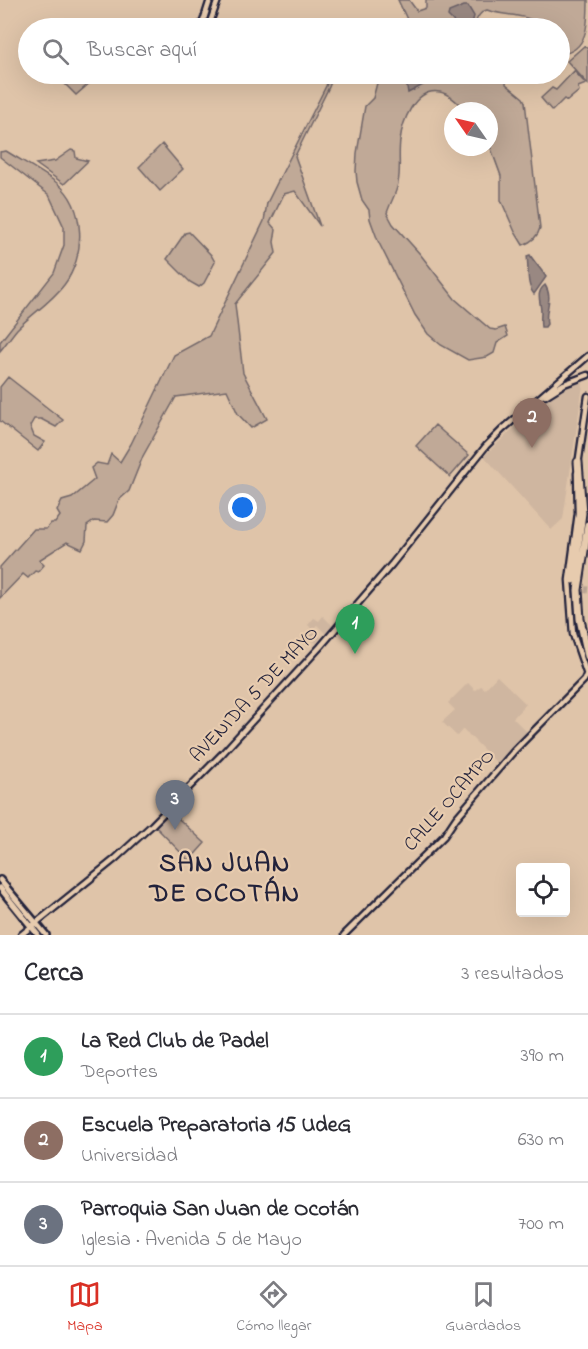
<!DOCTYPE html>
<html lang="es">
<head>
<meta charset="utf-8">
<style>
  :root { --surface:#fff; --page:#f7f7f7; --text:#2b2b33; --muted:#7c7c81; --line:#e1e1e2; --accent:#d93025 }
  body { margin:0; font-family:"Indie Flower",sans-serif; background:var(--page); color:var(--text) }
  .controls { position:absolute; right:18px; bottom:18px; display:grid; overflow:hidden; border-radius:6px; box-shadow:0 6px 24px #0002 }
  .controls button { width:54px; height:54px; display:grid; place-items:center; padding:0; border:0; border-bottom:2px solid var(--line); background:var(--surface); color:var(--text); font:30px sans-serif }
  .compass { position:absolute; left:444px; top:102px; width:54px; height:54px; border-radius:50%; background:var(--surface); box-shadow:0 6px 24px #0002; rotate:304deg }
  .you { position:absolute; left:243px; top:508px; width:21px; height:21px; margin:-15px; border:4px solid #fff; border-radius:50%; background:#1a73e8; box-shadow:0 0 0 9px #1a73e833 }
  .badge { display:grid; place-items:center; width:39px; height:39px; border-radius:50%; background:var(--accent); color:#fff; font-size:20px; font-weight:700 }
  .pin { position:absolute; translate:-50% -50px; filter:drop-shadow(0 2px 3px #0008) }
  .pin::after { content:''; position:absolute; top:32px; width:21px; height:18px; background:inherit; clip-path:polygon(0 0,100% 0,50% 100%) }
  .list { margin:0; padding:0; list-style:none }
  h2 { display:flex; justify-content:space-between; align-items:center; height:78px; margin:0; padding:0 24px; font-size:26px }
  h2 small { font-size:20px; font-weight:400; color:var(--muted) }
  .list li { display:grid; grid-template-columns:39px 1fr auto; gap:18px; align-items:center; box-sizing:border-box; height:84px; padding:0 24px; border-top:2px solid var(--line) }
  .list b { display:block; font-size:22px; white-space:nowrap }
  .list p { margin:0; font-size:20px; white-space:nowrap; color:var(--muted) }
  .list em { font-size:20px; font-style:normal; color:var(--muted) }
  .icon { flex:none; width:33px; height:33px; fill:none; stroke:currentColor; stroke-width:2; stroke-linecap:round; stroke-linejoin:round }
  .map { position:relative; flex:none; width:588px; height:935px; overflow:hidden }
  .search { position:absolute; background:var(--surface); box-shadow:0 6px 24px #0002; left:18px; right:18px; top:18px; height:66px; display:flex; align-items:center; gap:15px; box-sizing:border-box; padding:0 21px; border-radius:33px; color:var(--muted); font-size:22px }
  .sheet { height:330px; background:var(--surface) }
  nav { display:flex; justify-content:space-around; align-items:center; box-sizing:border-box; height:84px; border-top:2px solid var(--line); background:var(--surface); font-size:16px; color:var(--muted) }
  nav a { display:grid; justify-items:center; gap:3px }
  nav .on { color:var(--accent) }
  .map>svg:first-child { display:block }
  .built { fill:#cfb6a0 }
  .green { fill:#c0a997; stroke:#716669; stroke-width:1.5 }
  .water { fill:#998882; stroke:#695f66; stroke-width:1.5 }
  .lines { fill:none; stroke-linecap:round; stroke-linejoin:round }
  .highway-tunnel { stroke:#b9a493; stroke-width:7; stroke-dasharray:7 3.5; stroke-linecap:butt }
  .secondary-casing { stroke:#22223b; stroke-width:9 }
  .primary-casing { stroke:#22223b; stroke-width:10 }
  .highway-casing { stroke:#22223b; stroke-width:11 }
  .secondary { stroke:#e7cbae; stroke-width:4.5 }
  .primary { stroke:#e7cbae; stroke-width:5 }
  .highway { stroke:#e7cbae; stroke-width:7 }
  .labels { text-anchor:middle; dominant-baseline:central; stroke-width:4.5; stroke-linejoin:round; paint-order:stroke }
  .street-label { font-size:20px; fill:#22223b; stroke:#e7cbae }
  .district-label { font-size:26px; font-weight:bold; letter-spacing:1.5px; fill:#22223b; stroke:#e7cbae }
</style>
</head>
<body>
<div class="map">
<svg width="588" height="935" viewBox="0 0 588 935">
  <rect width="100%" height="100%" fill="#dfc4a9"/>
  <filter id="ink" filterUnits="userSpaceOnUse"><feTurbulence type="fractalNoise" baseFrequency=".0167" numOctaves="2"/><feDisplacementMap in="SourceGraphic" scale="12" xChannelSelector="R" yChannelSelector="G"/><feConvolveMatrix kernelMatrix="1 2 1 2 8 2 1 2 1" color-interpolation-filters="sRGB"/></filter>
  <g filter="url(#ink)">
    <path class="built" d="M584 378 563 519 551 530 484 456 546 398 566 386Z
      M323 616 334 627 327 635 317 625 313 629 321 637 316 643 306 633 311 628 308 625 314 618 319 621Z
      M497 676 526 704 513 718 528 733 499 760 498 764 463 729 457 736 442 722 455 710 448 703 468 683 475 690 481 686 485 689Z"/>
    <path class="green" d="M398 0H409L417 11 426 8V0H588C588 23 588 52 560 54V28H542C528 12 505 17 487 10 479 12 475 21 474 28H411Z
      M584 46 588 49V84L567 61Z
      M574 71 586 84 578 87 579 91 567 101 564 99 552 111 541 98 552 88 556 90Z
      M55 74H100L76 95Z
      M330 74H334L329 87 295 156 320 226 295 191 284 194 270 223 276 230 274 242 276 253 235 304 243 373 267 419 251 428 238 414 227 390 176 397 143 456 129 491 119 500 113 515 107 522 94 521 87 526 86 541 82 549 67 542 39 560 44 565 38 572 35 571 28 578 23 574 0 598V567L34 529H46L51 523H55L60 516 57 511 62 501 72 498 95 479 91 468 97 463 107 465 111 454 120 462 131 444 174 355 209 336 264 221 267 203 326 86Z
      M383 74H507L506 84 523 98 525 102 540 228C538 236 531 242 523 245L515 232 501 200V176L489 143V111H466C459 104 450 94 440 92 415 87 402 122 400 141 398 155 401 169 398 183 396 195 390 203 387 213L393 224 420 254 455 299 490 329 496 330 505 327 508 336 497 343 494 353 487 357 468 360 441 345 428 334 415 315 378 241 370 219 369 210 362 200 357 182 356 171 357 153 365 106 373 98 377 83Z
      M162 144 183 169 160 191 139 167Z
      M71 150 75 151 76 158 88 161 64 184 36 164 55 161Z
      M6 151C22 161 41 171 57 183 86 207 86 256 64 285 51 302 32 314 17 329 11 336 6 344 0 351V342L54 273 64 245V227L49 195 0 157V152Z
      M189 232 211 255 215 262 204 283 199 287 190 282 167 259 185 233Z
      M8 377 63 420 56 427 41 419H34L30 426 34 436 45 442 38 451 0 421V387Z
      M435 425 469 455 450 477 416 446Z
      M169 810 205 843 189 861 154 825Z"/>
    <path class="water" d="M464 6H468L474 16 471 28H456L453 21 448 16 449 12Z
      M405 74H443L445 79 442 81 434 79 408 93Z
      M530 255C535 263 541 269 546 277L534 294C526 285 529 269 527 256Z
      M545 285C554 299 544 310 547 324L545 327H541C540 321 541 318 541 312 541 301 535 293 545 285Z"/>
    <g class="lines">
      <path class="highway-tunnel" d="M576 585 580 589 588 590"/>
      <defs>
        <path id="secondary" d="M201 28 210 0
          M208 28 218 0
          M175 75 177 74
          M545 396 564 384 588 375
          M578 465 588 396
          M577 473 578 513 569 580 573 634 587 675
          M21 935 115 859 152 825 221 755 320 647 392 564 486 446 503 429 588 356
          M344 935 444 836 456 818 514 751 584 680 587 673"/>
        <path id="primary" d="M0 880 46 935
          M0 888 38 935"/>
        <path id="highway" d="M588 525 578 590 580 619 588 656
          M573 580 582 513 578 462"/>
      </defs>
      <use href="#secondary" class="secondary-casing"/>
      <use href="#primary" class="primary-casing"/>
      <use href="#highway" class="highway-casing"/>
      <use href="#secondary" class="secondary"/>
      <use href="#primary" class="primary"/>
      <use href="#highway" class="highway"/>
    </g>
  </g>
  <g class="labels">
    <g class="street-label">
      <text transform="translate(255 695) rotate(-47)">AVENIDA 5 DE MAYO</text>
      <text transform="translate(450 801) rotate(-49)">CALLE OCAMPO</text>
    </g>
    <g class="district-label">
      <text x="225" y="865">SAN JUAN<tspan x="225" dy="30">DE OCOTÁN</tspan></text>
    </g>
  </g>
</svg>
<div class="controls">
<button><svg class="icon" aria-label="locate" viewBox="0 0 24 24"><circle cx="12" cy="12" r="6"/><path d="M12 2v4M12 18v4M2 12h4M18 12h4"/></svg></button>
</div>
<svg class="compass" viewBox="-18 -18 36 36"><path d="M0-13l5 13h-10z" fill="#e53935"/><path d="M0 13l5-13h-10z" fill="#7c7c81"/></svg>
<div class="you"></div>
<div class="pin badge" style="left:355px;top:654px;background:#2e9e5b">1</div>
<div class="pin badge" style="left:532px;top:448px;background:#8d6e63">2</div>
<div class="pin badge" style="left:175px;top:830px;background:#6b7280">3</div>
<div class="search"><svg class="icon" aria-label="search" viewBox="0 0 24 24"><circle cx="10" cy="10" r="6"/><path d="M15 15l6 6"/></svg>Buscar aquí</div>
</div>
<section class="sheet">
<h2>Cerca<small>3 resultados</small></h2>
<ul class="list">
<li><span class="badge" style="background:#2e9e5b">1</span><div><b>La Red Club de Padel</b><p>Deportes</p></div><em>390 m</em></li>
<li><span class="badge" style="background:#8d6e63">2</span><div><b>Escuela Preparatoria 15 UdeG</b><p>Universidad</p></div><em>630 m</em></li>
<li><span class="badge" style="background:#6b7280">3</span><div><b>Parroquia San Juan de Ocotán</b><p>Iglesia · Avenida 5 de Mayo</p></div><em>700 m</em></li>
</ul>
</section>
<nav>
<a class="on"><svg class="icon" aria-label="map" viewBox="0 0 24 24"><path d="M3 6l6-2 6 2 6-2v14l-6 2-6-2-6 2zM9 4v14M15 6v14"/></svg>Mapa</a>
<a><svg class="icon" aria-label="directions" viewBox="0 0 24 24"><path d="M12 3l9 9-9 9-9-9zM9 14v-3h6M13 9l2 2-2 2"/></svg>Cómo llegar</a>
<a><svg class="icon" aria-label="saved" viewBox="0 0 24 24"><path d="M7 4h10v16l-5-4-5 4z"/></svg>Guardados</a>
</nav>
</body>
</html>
